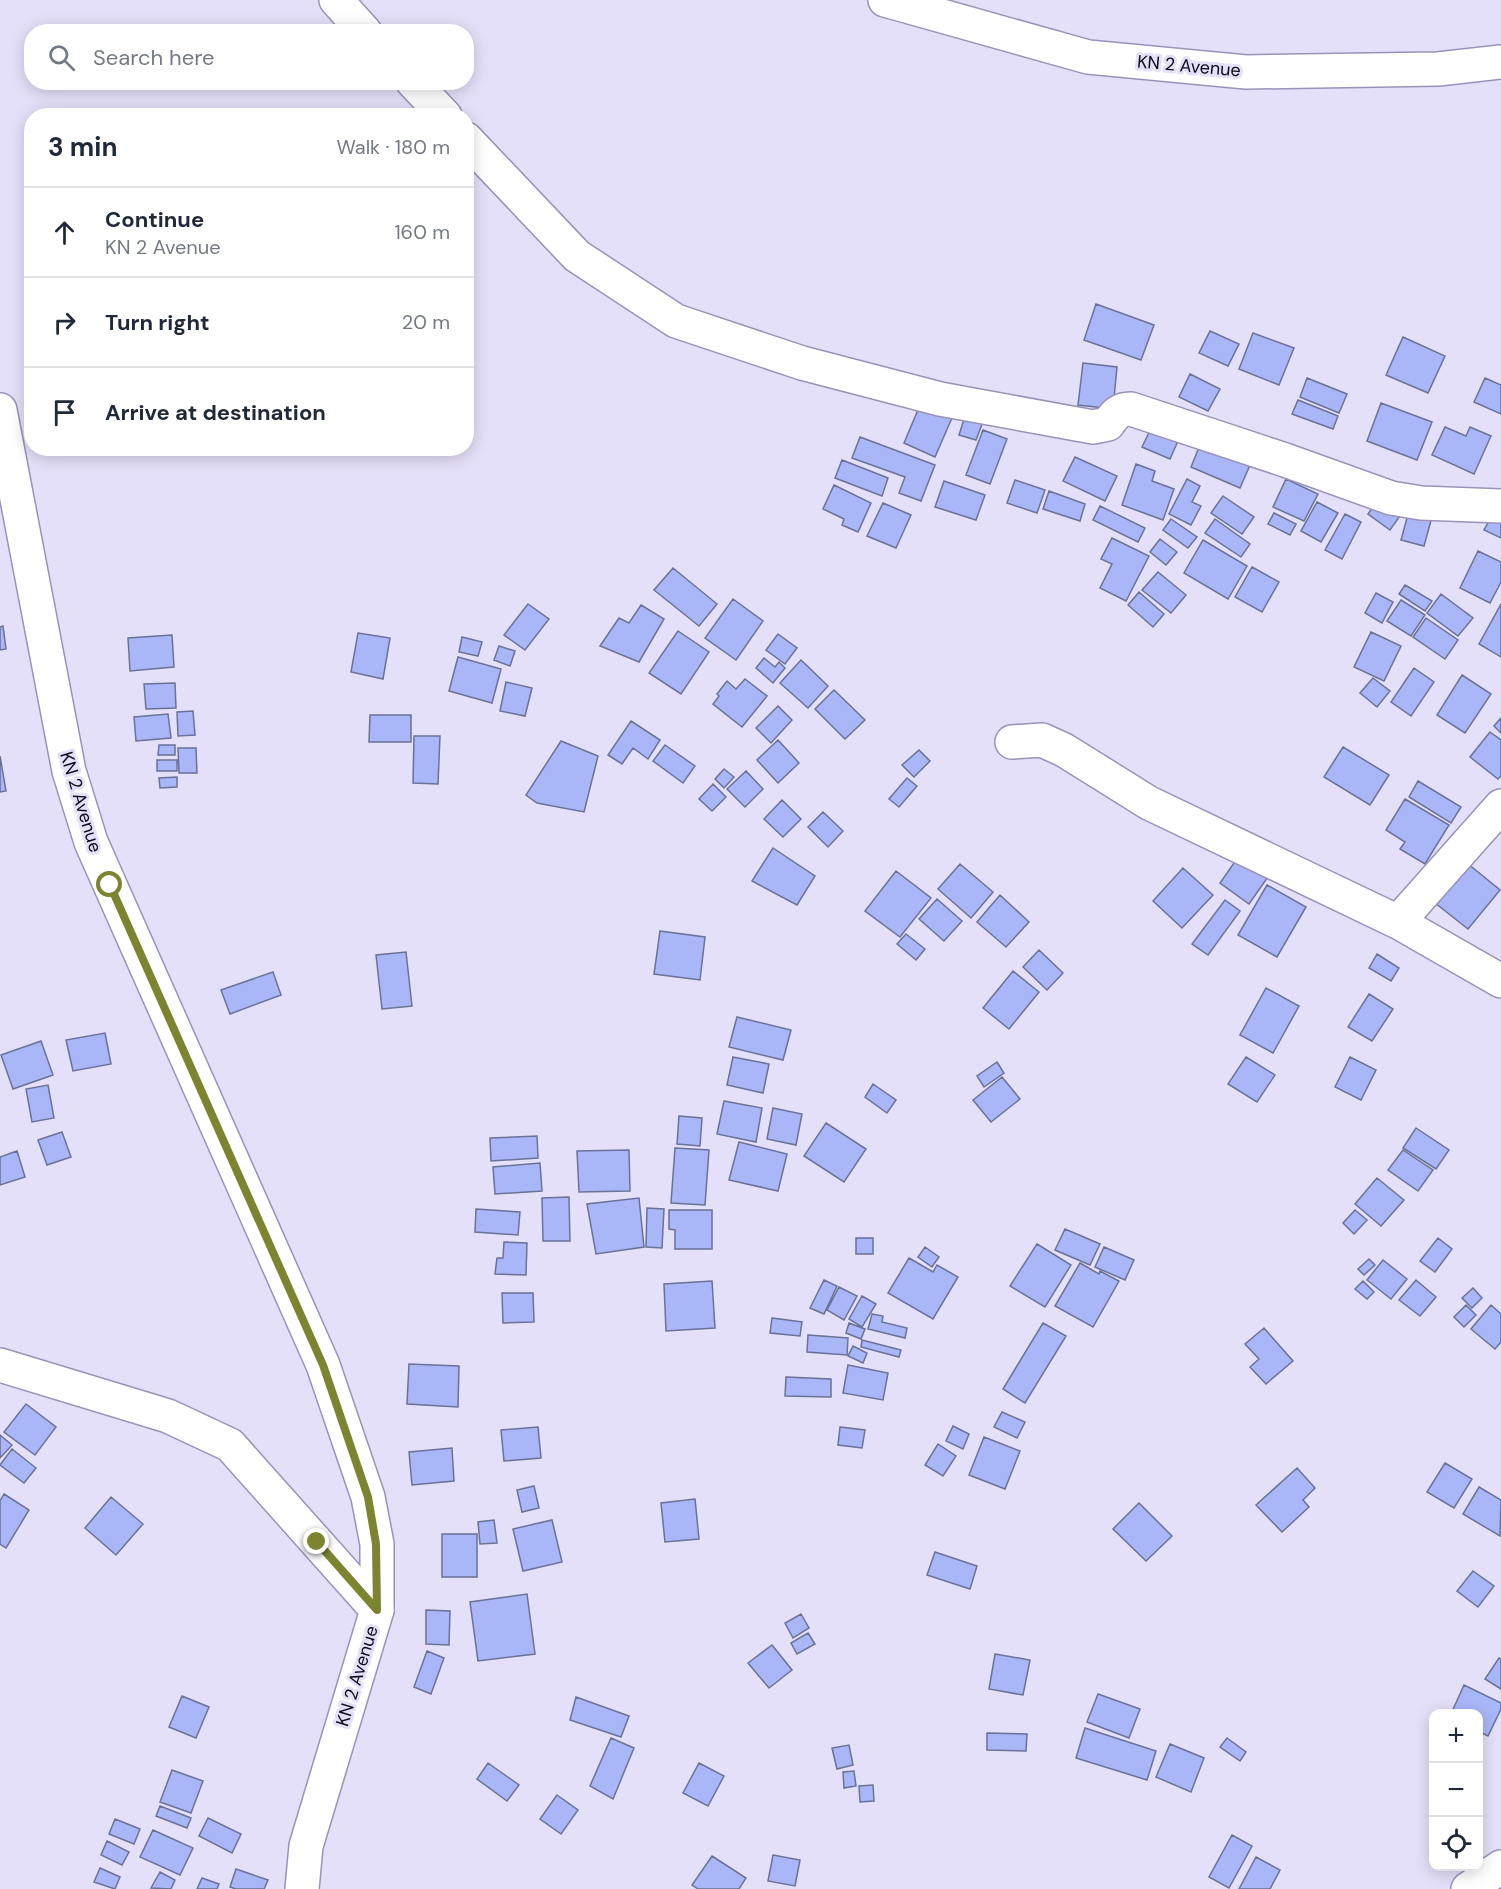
<!DOCTYPE html>
<html lang="en">
<head>
<meta charset="utf-8">
<style>
  :root { --surface:#fff; --page:#f6f6f7; --text:#1f2937; --muted:#747a83; --line:#e0e1e3 }
  body { margin:0; font-family:"DM Sans",sans-serif; background:var(--page); color:var(--text) }
  .controls { position:absolute; right:18px; bottom:18px; display:grid; overflow:hidden; border-radius:12px; box-shadow:0 3px 15px #0003 }
  .controls button { width:54px; height:54px; display:grid; place-items:center; padding:0; border:0; border-bottom:2px solid var(--line); background:var(--surface); color:var(--text); font:30px sans-serif }
  .stop { position:absolute; width:18px; height:18px; margin:-14px; border:4px solid #7c8430; border-radius:50%; background:#fff }
  .stop.end { background:#7c8430; border-color:#fff; box-shadow:0 2px 6px #0008 }
  .list { margin:0; padding:0; list-style:none }
  h2 { display:flex; justify-content:space-between; align-items:center; height:78px; margin:0; padding:0 24px; font-size:26px }
  h2 small { font-size:20px; font-weight:400; color:var(--muted) }
  .list li { display:grid; grid-template-columns:39px 1fr auto; gap:18px; align-items:center; box-sizing:border-box; height:90px; padding:0 24px; border-top:2px solid var(--line) }
  .list b { display:block; font-size:22px; white-space:nowrap }
  .list p { margin:0; font-size:20px; white-space:nowrap; color:var(--muted) }
  .list em { font-size:20px; font-style:normal; color:var(--muted) }
  .icon { flex:none; width:33px; height:33px; fill:none; stroke:currentColor; stroke-width:2; stroke-linecap:round; stroke-linejoin:round }
  .map { position:relative; flex:none; width:1501px; height:1889px; overflow:hidden }
  .search { position:absolute; background:var(--surface); box-shadow:0 3px 15px #0003; left:24px; top:24px; width:450px; height:66px; display:flex; align-items:center; gap:15px; box-sizing:border-box; padding:0 21px; border-radius:24px; color:var(--muted); font-size:22px }
  .panel { position:absolute; background:var(--surface); box-shadow:0 3px 15px #0003; left:24px; top:108px; width:450px; height:348px; border-radius:24px }
  .map>svg:first-child { display:block }
  .building { fill:#a9b7f8; stroke:#6a7297; stroke-width:1.5 }
  .lines { fill:none; stroke-linecap:round; stroke-linejoin:round }
  .minor-casing { stroke:#9a92b9; stroke-width:36 }
  .secondary-casing { stroke:#9a92b9; stroke-width:36 }
  .minor { stroke:#fff; stroke-width:33 }
  .secondary { stroke:#fff; stroke-width:33 }
  .route { stroke:#7c8430; stroke-width:8 }
  .labels { text-anchor:middle; dominant-baseline:central; stroke-width:6; stroke-linejoin:round; paint-order:stroke }
  .street-label { font-size:18px; fill:#0c0917; stroke:#e5e0f9 }
</style>
</head>
<body>
<div class="map">
<svg width="1501" height="1889" viewBox="0 0 1501 1889">
  <rect width="100%" height="100%" fill="#e5e0f9"/>
  <path class="building" d="M1096 304 1154 325 1141 360 1084 340Z
    M1210 331 1239 344 1228 366 1199 353Z
    M1253 333 1294 348 1279 385 1239 369Z
    M1403 337 1445 356 1428 393 1386 375Z
    M1083 363 1117 367 1113 409 1078 405Z
    M1190 374 1220 389 1208 411 1179 397Z
    M1307 378 1347 394 1339 413 1300 397Z
    M1485 378 1501 385V414L1474 402Z
    M923 398 955 411 935 457 904 443Z
    M1298 400 1338 416 1333 429 1292 414Z
    M1381 403 1432 422 1417 460 1367 441Z
    M966 413 984 419 976 440 959 435Z
    M1155 420 1182 432 1170 459 1142 447Z
    M1445 427 1466 436 1470 427 1491 436 1474 474 1432 455Z
    M983 430 1007 439 990 484 966 475Z
    M1204 435 1254 456 1240 488 1191 467Z
    M860 437 935 465 921 501 899 493 905 477 852 458Z
    M1075 457 1117 476 1105 501 1063 481Z
    M842 460 888 478 882 496 835 478Z
    M1136 464 1155 471 1152 481 1174 489 1163 520 1122 505Z
    M1187 479 1200 486 1192 502 1201 506 1191 525 1169 514Z
    M1286 479 1318 494 1304 521 1273 507Z
    M1015 480 1045 490 1037 513 1007 503Z
    M944 481 985 495 976 520 935 507Z
    M834 485 871 503 858 532 842 525 844 519 823 509Z
    M1049 491 1085 504 1080 521 1043 509Z
    M1223 496 1254 517 1242 534 1211 513Z
    M1380 497 1402 513 1390 530 1368 514Z
    M1317 502 1338 513 1321 542 1301 531Z
    M883 503 911 515 896 548 867 536Z
    M1100 506 1145 528 1138 542 1093 520Z
    M1410 507 1433 513 1424 546 1401 540Z
    M1497 507 1501 509V538L1484 530Z
    M1274 513 1296 524 1290 535 1268 524Z
    M1345 514 1361 522 1342 559 1325 550Z
    M1171 519 1197 537 1188 548 1163 530Z
    M1215 519 1250 544 1241 557 1205 533Z
    M1112 538 1149 556 1126 601 1100 588 1112 564 1101 559Z
    M1160 539 1177 552 1166 565 1150 552Z
    M1203 540 1247 566 1228 599 1184 573Z
    M1478 551 1501 562V582L1490 603 1460 588Z
    M1252 567 1279 582 1262 612 1235 597Z
    M673 568 717 604 699 626 654 590Z
    M1158 572 1186 595 1171 613 1142 590Z
    M1405 585 1432 601 1425 611 1399 594Z
    M1139 592 1164 614 1153 627 1128 605Z
    M1376 593 1393 602 1382 623 1365 613Z
    M1441 594 1473 618 1458 636 1427 613Z
    M733 599 763 621 736 660 705 638Z
    M1401 600 1425 615 1411 636 1387 621Z
    M528 604 549 619 525 650 504 635Z
    M1501 604V657L1479 644Z
    M641 605 664 619 639 662 600 646 619 618 629 623Z
    M1426 618 1458 640 1445 659 1413 637Z
    M3 626 6 649 0 650V627Z
    M678 631 709 652 681 694 649 673Z
    M1371 632 1401 646 1384 681 1354 667Z
    M358 633 390 638 383 679 351 672Z
    M778 634 797 648 785 664 766 650Z
    M172 635 174 667 130 671 128 638Z
    M462 637 482 642 478 656 459 652Z
    M499 646 515 651 510 666 494 660Z
    M458 657 501 669 492 703 449 691Z
    M764 658 775 667 779 662 785 668 773 683 756 668Z
    M801 660 828 686 808 708 780 683Z
    M1414 668 1434 682 1411 716 1391 702Z
    M1462 675 1491 694 1465 733 1437 715Z
    M1373 678 1390 691 1377 707 1360 693Z
    M745 679 767 696 742 727 713 704 719 696 717 694 727 681 736 689Z
    M506 682 532 688 525 716 500 711Z
    M175 683 176 708 146 709 144 684Z
    M834 690 865 720 845 739 815 709Z
    M778 706 792 720 771 743 756 728Z
    M193 711 195 735 178 736 177 712Z
    M168 714 171 738 136 741 134 717Z
    M370 715H411V742H369Z
    M1501 718V733L1494 726Z
    M631 721 660 740 648 759 633 748 622 764 608 755Z
    M1490 732 1501 740V776L1498 779 1470 757Z
    M414 736H440L438 784 413 783Z
    M778 740 799 763 778 783 757 760Z
    M561 741 598 756 584 812 537 803 526 795Z
    M159 745H175V755H158Z
    M665 745 695 766 683 783 653 761Z
    M1343 747 1389 775 1370 805 1324 777Z
    M178 748H196L197 773H179Z
    M919 750 930 761 914 777 902 765Z
    M0 756 6 791 0 792Z
    M157 760H177V771H157Z
    M724 769 734 777 724 788 715 779Z
    M746 771 763 789 745 807 727 789Z
    M177 777V787L160 788 159 778Z
    M907 778 917 786 899 807 889 799Z
    M1418 781 1461 807 1451 823 1409 797Z
    M713 784 726 797 712 811 699 799Z
    M1405 799 1449 825 1425 864 1400 849 1405 842 1386 830Z
    M782 800 801 819 783 837 764 819Z
    M823 812 843 831 828 847 808 827Z
    M773 848 815 876 797 905 752 881Z
    M1241 853 1270 874 1249 904 1220 883Z
    M1467 863 1500 890 1468 929 1435 903Z
    M960 864 993 892 971 918 938 889Z
    M1183 868 1213 895 1182 928 1153 901Z
    M896 871 931 898 900 937 865 911Z
    M1267 885 1306 907 1277 957 1238 935Z
    M1000 895 1029 922 1006 947 977 922Z
    M937 899 962 921 944 941 919 919Z
    M1225 900 1240 911 1208 955 1192 944Z
    M660 931 705 937 700 980 654 974Z
    M906 934 925 949 916 960 897 944Z
    M1039 950 1063 973 1047 990 1023 967Z
    M406 952 412 1006 382 1009 376 955Z
    M1377 954 1399 968 1391 981 1369 968Z
    M1013 971 1039 992 1009 1029 983 1008Z
    M273 972 281 995 230 1014 221 990Z
    M1266 988 1299 1006 1273 1053 1240 1035Z
    M1369 994 1393 1009 1372 1041 1348 1027Z
    M737 1017 791 1030 783 1060 729 1047Z
    M105 1033 111 1064 73 1071 66 1040Z
    M41 1041 53 1075 13 1089 1 1055Z
    M733 1057 769 1064 763 1093 727 1085Z
    M1246 1057 1275 1075 1257 1102 1228 1084Z
    M1350 1057 1376 1070 1361 1100 1335 1087Z
    M997 1062 1004 1073 984 1087 977 1076Z
    M1002 1077 1020 1099 991 1122 973 1100Z
    M873 1084 896 1100 887 1113 865 1097Z
    M48 1085 54 1118 32 1122 26 1089Z
    M724 1101 762 1108 756 1142 717 1134Z
    M773 1108 802 1114 796 1145 767 1139Z
    M679 1116 702 1118 700 1146 677 1144Z
    M826 1123 866 1149 844 1182 804 1156Z
    M1416 1128 1449 1150 1436 1169 1403 1148Z
    M62 1132 71 1157 47 1165 38 1140Z
    M537 1136 538 1158 491 1161 490 1138Z
    M739 1142 787 1154 778 1191 729 1180Z
    M675 1148 709 1150 705 1205 671 1203Z
    M629 1150 630 1191 579 1192 577 1151Z
    M1403 1150 1433 1170 1418 1191 1388 1170Z
    M17 1151 25 1177 0 1185V1157Z
    M540 1163 542 1191 495 1194 493 1167Z
    M1377 1178 1404 1200 1381 1226 1355 1204Z
    M569 1197 570 1241H543L542 1198Z
    M639 1198 644 1247 596 1254 587 1204Z
    M647 1208 664 1209 662 1248 646 1247Z
    M476 1209 520 1212 518 1235 475 1232Z
    M669 1210H712V1249H675V1230L669 1229Z
    M1355 1210 1367 1220 1354 1234 1343 1223Z
    M1065 1229 1100 1244 1090 1265 1055 1250Z
    M856 1238H873V1254H856Z
    M1438 1238 1452 1249 1435 1272 1420 1261Z
    M504 1242 527 1243 526 1275 495 1274 497 1258H503Z
    M1037 1244 1071 1265 1045 1307 1010 1286Z
    M925 1247 939 1257 932 1267 918 1257Z
    M1104 1247 1134 1260 1125 1280 1095 1267Z
    M909 1258 933 1272 937 1265 958 1277 933 1319 888 1293Z
    M1369 1259 1375 1265 1364 1275 1358 1269Z
    M1383 1260 1407 1279 1391 1299 1367 1280Z
    M1080 1263 1099 1274 1100 1271 1119 1281 1093 1327 1055 1306Z
    M824 1280 837 1286 824 1314 810 1308Z
    M1416 1280 1436 1297 1420 1316 1399 1300Z
    M712 1281 715 1328 666 1331 664 1284Z
    M1363 1281 1374 1292 1367 1299 1355 1289Z
    M839 1287 857 1296 844 1320 827 1310Z
    M1473 1288 1482 1298 1472 1308 1462 1298Z
    M502 1293H533L534 1322 503 1323Z
    M862 1296 876 1304 862 1327 849 1319Z
    M1466 1305 1476 1315 1464 1327 1454 1317Z
    M1491 1305 1501 1314V1342L1495 1349 1471 1329Z
    M872 1314 883 1316 882 1322 907 1328 905 1338 868 1329Z
    M772 1318 802 1322 800 1336 770 1333Z
    M849 1323 865 1329 861 1339 846 1333Z
    M1043 1323 1066 1336 1025 1403 1003 1389Z
    M1264 1328 1293 1361 1266 1384 1250 1367 1259 1359 1245 1344Z
    M808 1335 848 1338 847 1355 807 1352Z
    M862 1340 901 1350 899 1357 861 1347Z
    M853 1346 867 1353 863 1363 848 1356Z
    M409 1364 459 1366 458 1407 407 1404Z
    M848 1365 888 1373 883 1400 843 1393Z
    M786 1377 831 1379V1397L785 1396Z
    M26 1404 56 1427 35 1455 4 1432Z
    M1002 1412 1025 1422 1017 1438 994 1427Z
    M953 1426 969 1434 963 1449 946 1441Z
    M538 1427 541 1458 504 1461 501 1430Z
    M840 1427 865 1430 862 1448 838 1445Z
    M0 1435 12 1445 0 1458Z
    M984 1437 1020 1451 1005 1489 969 1475Z
    M938 1444 956 1456 943 1476 925 1465Z
    M452 1448 454 1481 412 1485 409 1452Z
    M12 1449 36 1468 24 1483 0 1465Z
    M1445 1463 1472 1479 1454 1508 1427 1492Z
    M1297 1468 1315 1488 1303 1500 1309 1507 1282 1532 1256 1505Z
    M534 1486 539 1508 522 1512 517 1490Z
    M1479 1487 1501 1500 1500 1536 1463 1514Z
    M4 1494 29 1510 6 1548 0 1544V1501Z
    M111 1497 143 1524 116 1555 85 1528Z
    M695 1499 699 1539 665 1542 661 1503Z
    M1139 1503 1172 1536 1146 1561 1113 1529Z
    M494 1520 497 1543 480 1544 478 1522Z
    M552 1520 562 1562 523 1571 513 1529Z
    M442 1534H477V1577H442Z
    M935 1552 977 1566 970 1589 927 1575Z
    M1473 1571 1494 1586 1478 1607 1457 1591Z
    M527 1594 535 1654 478 1661 470 1602Z
    M426 1610 450 1611 449 1645 426 1644Z
    M801 1614 809 1628 793 1638 785 1623Z
    M808 1633 815 1644 797 1654 791 1643Z
    M772 1645 792 1670 769 1688 748 1663Z
    M427 1651 444 1658 431 1694 414 1687Z
    M995 1654 1030 1660 1023 1695 989 1689Z
    M1499 1658 1501 1659V1689L1485 1679Z
    M1464 1685 1501 1703V1709L1488 1736 1478 1731V1714H1451Z
    M1098 1694 1140 1709 1129 1738 1087 1722Z
    M182 1696 209 1707 196 1738 169 1727Z
    M576 1697 629 1716 621 1737 570 1720Z
    M1085 1728 1156 1751 1147 1780 1076 1758Z
    M987 1733 1027 1734 1026 1751 987 1750Z
    M611 1738 634 1748 613 1799 590 1786Z
    M1227 1738 1246 1752 1240 1761 1220 1747Z
    M1170 1744 1204 1758 1191 1792 1156 1777Z
    M849 1745 853 1765 837 1769 832 1748Z
    M488 1763 519 1785 507 1801 477 1779Z
    M699 1763 724 1776 708 1806 683 1793Z
    M172 1770 203 1781 191 1813 160 1802Z
    M854 1771 856 1786 844 1788 843 1772Z
    M873 1785 874 1801 860 1802 859 1786Z
    M557 1795 578 1810 561 1834 540 1819Z
    M160 1806 191 1818 187 1828 156 1816Z
    M208 1818 241 1834 232 1853 199 1836Z
    M115 1819 140 1829 134 1844 109 1834Z
    M153 1830 193 1848 180 1875 140 1857Z
    M1232 1835 1252 1846 1229 1888 1209 1877Z
    M107 1841 129 1852 122 1865 101 1855Z
    M773 1855 800 1860 795 1886 768 1881Z
    M712 1856 746 1878 739 1889H698L692 1885Z
    M1256 1857 1280 1870 1270 1889H1239Z
    M100 1868 120 1877 115 1889 94 1882Z
    M236 1869 268 1880 264 1889H236L230 1887Z
    M160 1872 175 1880 171 1889 151 1888Z
    M202 1878 219 1884 217 1889H197Z"/>
  <g class="lines">
    <defs>
      <path id="minor" d="M336 0 365 32
        M413 82 445 116
        M466 139 577 256 676 321 802 363 940 399 1093 427 1108 424C1115 414 1119 409 1131 409L1285 460 1391 498 1421 503 1501 506
        M1012 742 1042 740 1064 750 1149 803 1398 922 1501 981
        M1398 922 1501 806
        M0 1365 168 1416 230 1445 377 1610
        M1468 1889 1501 1867"/>
      <path id="secondary" d="M885 0 1088 57 1246 72 1438 69 1501 62
        M0 410 69 771 91 842 323 1365 368 1497 377 1544V1610L306 1846 302 1889"/>
    </defs>
    <use href="#minor" class="minor-casing"/>
    <use href="#secondary" class="secondary-casing"/>
    <use href="#minor" class="minor"/>
    <use href="#secondary" class="secondary"/>
  </g>
  <g class="lines">
    <path class="route" d="M110 885 323 1365 368 1497 376 1544 377 1610 317 1542"/>
  </g>
  <g class="labels">
    <g class="street-label">
      <text transform="translate(1189 66) rotate(5)">KN 2 Avenue</text>
      <text transform="translate(81 802) rotate(73)">KN 2 Avenue</text>
      <text transform="translate(357 1676) rotate(-73)">KN 2 Avenue</text>
    </g>
  </g>
</svg>
<div class="controls">
<button>+</button>
<button>−</button>
<button><svg class="icon" aria-label="locate" viewBox="0 0 24 24"><circle cx="12" cy="12" r="6"/><path d="M12 2v4M12 18v4M2 12h4M18 12h4"/></svg></button>
</div>
<div class="stop" style="left:110px;top:885px"></div>
<div class="stop end" style="left:317px;top:1542px"></div>
<div class="search"><svg class="icon" aria-label="search" viewBox="0 0 24 24"><circle cx="10" cy="10" r="6"/><path d="M15 15l6 6"/></svg>Search here</div>
<section class="panel">
<h2>3 min<small>Walk · 180 m</small></h2>
<ul class="list">
<li><svg class="icon" aria-label="ahead" viewBox="0 0 24 24"><path d="M12 20V5M6 11l6-6 6 6"/></svg><div><b>Continue</b><p>KN 2 Avenue</p></div><em>160 m</em></li>
<li><svg class="icon" aria-label="right" viewBox="0 0 24 24"><path d="M7 20v-9h11M14 6l5 5-5 5"/></svg><div><b>Turn right</b></div><em>20 m</em></li>
<li><svg class="icon" aria-label="arrive" viewBox="0 0 24 24"><path d="M6 21V4h12l-3 4 3 4H6"/></svg><div><b>Arrive at destination</b></div></li>
</ul>
</section>
</div>
</body>
</html>
